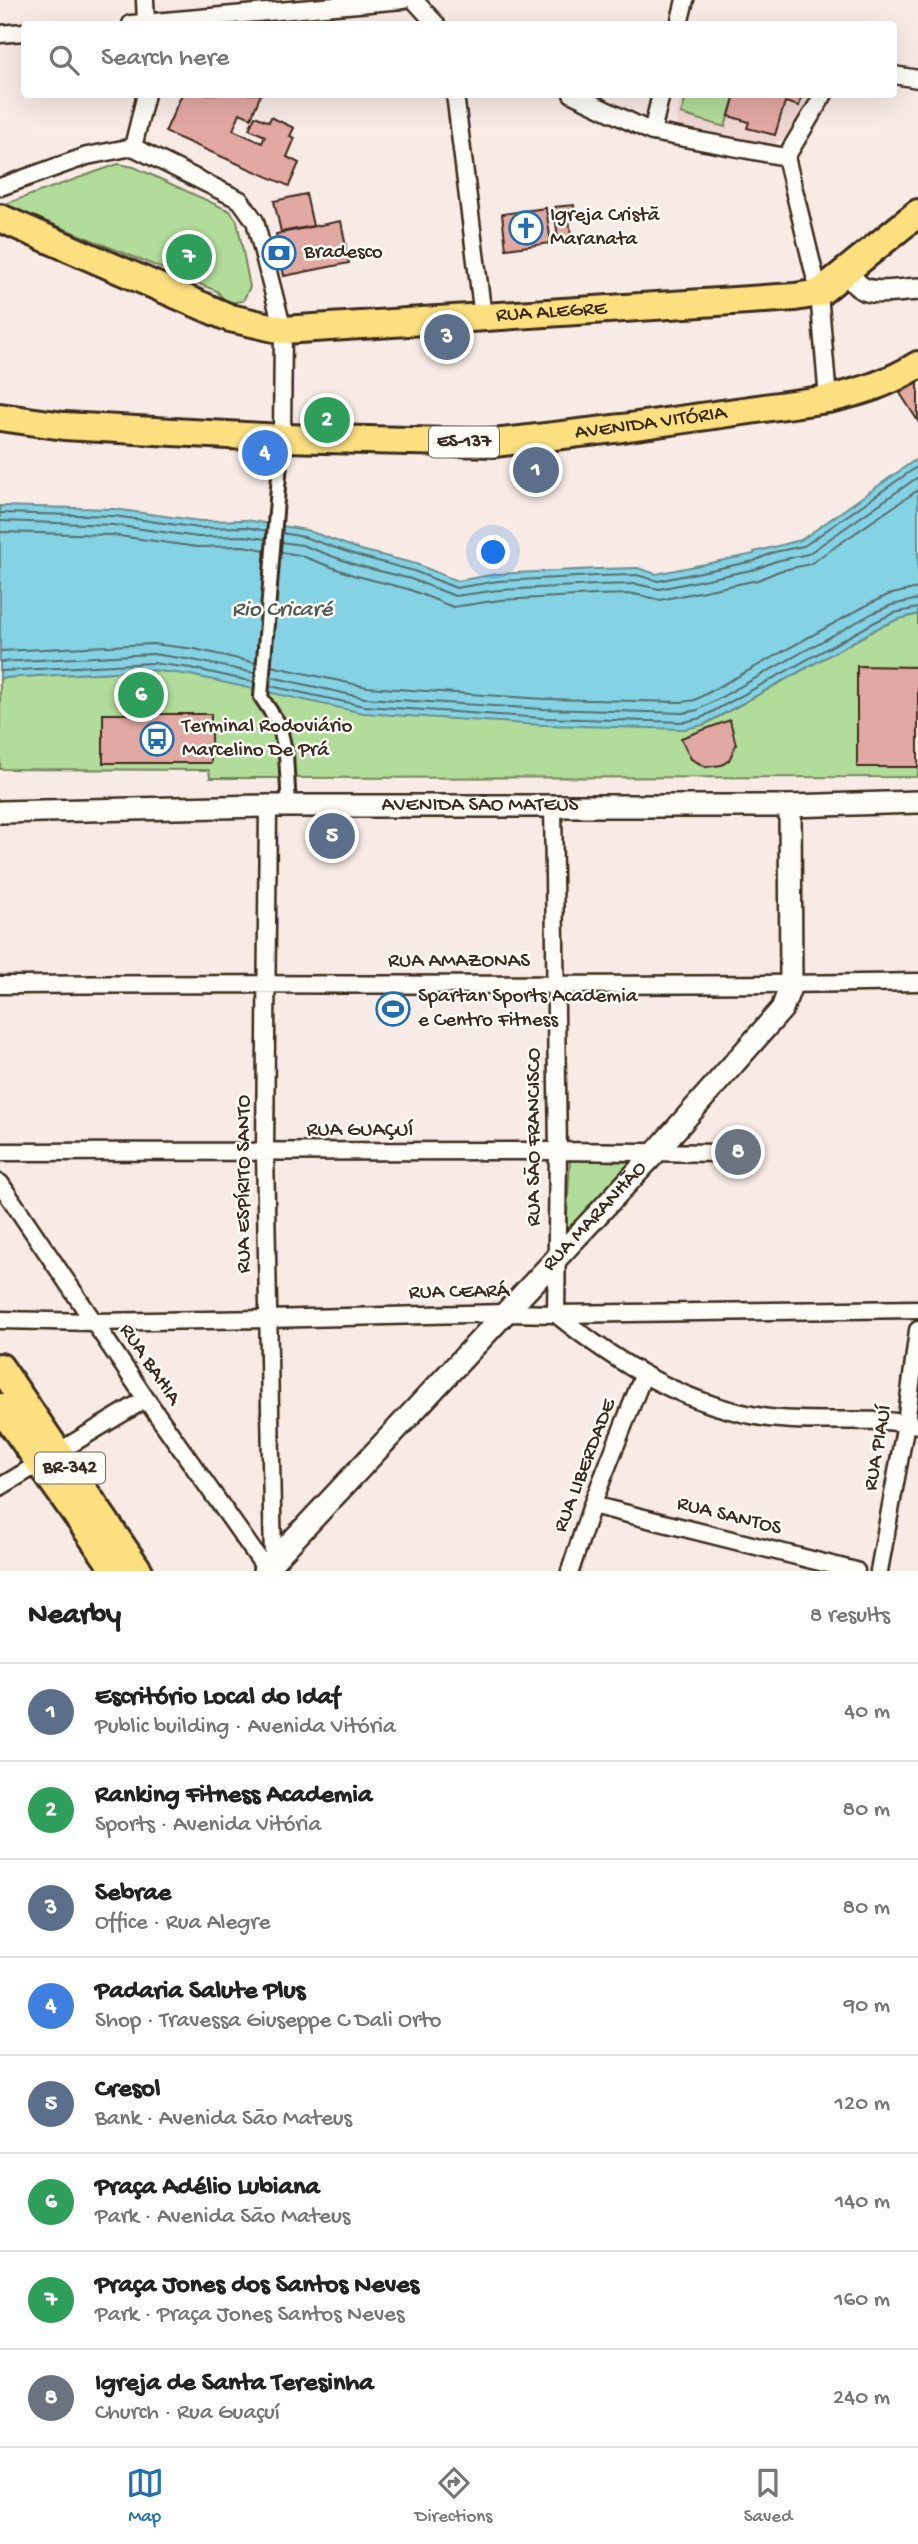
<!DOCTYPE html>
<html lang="en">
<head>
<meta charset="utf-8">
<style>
  :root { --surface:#fff; --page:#f6f6f6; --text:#222; --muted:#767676; --line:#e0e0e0; --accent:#1f6fb2 }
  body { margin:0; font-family:"Gochi Hand",sans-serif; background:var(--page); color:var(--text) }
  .you { position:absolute; left:494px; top:553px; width:24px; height:24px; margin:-18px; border:5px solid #fff; border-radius:50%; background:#1a73e8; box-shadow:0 0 0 10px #1a73e833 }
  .badge { display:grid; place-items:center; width:46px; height:46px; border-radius:50%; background:var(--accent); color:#fff; font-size:23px; font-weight:700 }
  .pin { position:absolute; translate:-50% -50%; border:4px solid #fff; box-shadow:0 2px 7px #0006 }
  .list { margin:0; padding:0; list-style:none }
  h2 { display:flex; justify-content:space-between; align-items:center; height:91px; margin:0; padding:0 28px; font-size:30px }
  h2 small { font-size:23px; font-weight:400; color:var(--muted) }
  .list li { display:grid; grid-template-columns:46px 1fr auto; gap:21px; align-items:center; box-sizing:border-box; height:98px; padding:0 28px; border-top:2px solid var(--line) }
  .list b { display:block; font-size:26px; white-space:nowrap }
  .list p { margin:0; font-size:23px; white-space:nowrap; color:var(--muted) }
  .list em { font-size:23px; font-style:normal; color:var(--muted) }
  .icon { flex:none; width:38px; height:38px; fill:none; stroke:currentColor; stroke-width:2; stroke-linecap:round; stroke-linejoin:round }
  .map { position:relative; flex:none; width:918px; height:1571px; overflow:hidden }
  .search { position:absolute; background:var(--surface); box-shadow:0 7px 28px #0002; left:21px; right:21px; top:21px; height:77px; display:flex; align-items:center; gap:18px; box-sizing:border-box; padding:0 24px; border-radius:7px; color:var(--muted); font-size:26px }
  .sheet { height:875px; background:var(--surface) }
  nav { display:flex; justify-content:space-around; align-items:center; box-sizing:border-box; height:98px; border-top:2px solid var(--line); background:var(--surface); font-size:19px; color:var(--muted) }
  nav a { display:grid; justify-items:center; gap:4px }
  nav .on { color:var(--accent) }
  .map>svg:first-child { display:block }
  .built { fill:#f1d7d2 }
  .green { fill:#b2dc99; stroke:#76835c; stroke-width:2 }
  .water { fill:#84d2e3; stroke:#678f94; stroke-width:2 }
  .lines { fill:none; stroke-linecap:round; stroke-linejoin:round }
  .shore { stroke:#586d6d; stroke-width:2 }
  .building { fill:#e2a8a2; stroke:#3b2a1e; stroke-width:2 }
  .pedestrian-casing { stroke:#3b2a1e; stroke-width:18 }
  .minor-casing { stroke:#3b2a1e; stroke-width:21 }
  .tertiary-casing { stroke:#3b2a1e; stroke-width:26 }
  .primary-casing { stroke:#3b2a1e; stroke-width:32 }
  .pedestrian { stroke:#fdfcf7; stroke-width:12 }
  .minor { stroke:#fdfcf7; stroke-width:16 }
  .tertiary { stroke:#fdfcf7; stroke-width:21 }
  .primary { stroke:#fce080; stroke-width:26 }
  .labels { text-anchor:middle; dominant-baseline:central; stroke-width:5; stroke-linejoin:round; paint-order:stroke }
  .shield { fill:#fdfcf7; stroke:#75695f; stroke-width:2 }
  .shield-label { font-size:19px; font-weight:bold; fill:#3b2a1e }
  .poi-label { font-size:21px; fill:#3b2a1e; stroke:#fdfcf7; text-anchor:start }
  .street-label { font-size:21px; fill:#3b2a1e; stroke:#fdfcf7 }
  .water-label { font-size:23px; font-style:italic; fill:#515c59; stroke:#fdfcf7 }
</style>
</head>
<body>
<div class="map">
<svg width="918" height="1571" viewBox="0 0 918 1571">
  <rect width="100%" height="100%" fill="#f8ebe6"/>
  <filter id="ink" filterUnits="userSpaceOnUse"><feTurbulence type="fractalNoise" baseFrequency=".0143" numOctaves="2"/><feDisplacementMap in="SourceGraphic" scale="14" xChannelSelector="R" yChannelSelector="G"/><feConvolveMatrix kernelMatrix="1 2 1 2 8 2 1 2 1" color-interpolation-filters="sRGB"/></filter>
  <g filter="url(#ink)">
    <path class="built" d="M681 95H810L785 139 773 144 680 129 676 121Z"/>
    <path class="green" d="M687 94 735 95 725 127 681 114Z
      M118 164 134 167 230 211 237 221 250 287 243 301 227 303 217 291 53 224 43 226 4 209 2 205Z
      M918 614V777L210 778 209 770 0 769V678L151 670 704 725 880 627 896 620Z
      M570 1160 632 1162 566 1235Z"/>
    <path class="water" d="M918 458V614L896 620 880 627 703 725 685 729 543 725 363 713 190 675 151 670 0 678V506L114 509 200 521 246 520 306 530 361 550 416 564 457 581 497 574 596 569 638 568 656 574 754 554V552L801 540Z"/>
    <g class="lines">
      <path class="shore" d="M0 513 114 516 199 528 246 527 267 531
        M0 521 113 525 198 537 245 536 266 539
        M0 532 112 535 197 547 244 546 265 550
        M282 533 304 537 359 556 414 571 456 588 498 581 596 576 637 575 658 581 754 561 774 552 804 546 918 466
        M281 542 302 545 356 565 411 579 455 596 499 590 596 585 636 584 659 589 756 569 776 561 808 554 918 477
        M281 552 299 555 353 575 408 589 453 607 500 600 596 595 634 594 660 600 758 580 779 571 810 564 918 490
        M0 651 153 644 195 649 256 663
        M0 662 153 654 193 660 255 673
        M271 666 367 687 544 699 682 702 695 700 869 604 888 595 918 588
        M0 671 152 663 191 668 254 682
        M271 677 365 698 543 709 683 713 698 710 873 613 892 605 918 599
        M270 686 364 706 543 718 684 722 701 718 877 621 894 613 918 608"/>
    </g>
    <path class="building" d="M182 94H261L251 118 240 113 233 130 262 143 265 136 249 129 255 116 269 122 271 117 294 128 290 136 295 138 287 157 299 163 289 186 165 132Z
      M735 94H802L799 106 785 102 775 135 747 128 749 122 729 116Z
      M306 194 313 226 281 232 274 201Z
      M574 205 575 216 569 217 571 237 558 239 554 207Z
      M546 208 551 243 506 249 502 214Z
      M341 221 349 263 284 276 276 234Z
      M918 382V421L900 393Z
      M857 666 918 667V767H857Z
      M103 714H211V763H103Z
      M730 720 736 745 729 760 722 765 706 767 691 759 681 738Z"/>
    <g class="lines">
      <defs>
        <path id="pedestrian" d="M282 438 261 697 279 724 286 754 289 807"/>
        <path id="minor" d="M145 0 146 24
          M414 0 436 24
          M131 24 403 0
          M679 24 685 0
          M0 34 24 32
          M894 75 918 79
          M455 94 483 317
          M572 94 652 132 786 157
          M824 94 786 157 819 293 828 399
          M652 132 661 94
          M133 147 146 94
          M0 187 87 156 133 147 240 200 255 221 283 330 282 438
          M268 806 265 1152 273 1562
          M553 807 558 1151 556 1314C618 1364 688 1407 769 1418 818 1424 869 1416 918 1425
          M0 985C306 982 612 988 918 982
          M0 1152 558 1151 721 1153
          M0 1183 146 1399 266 1569
          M0 1320 94 1322 266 1319 506 1313 556 1314 918 1309
          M0 1487 146 1399
          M592 1505 856 1571
          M570 1571 592 1505 643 1376
          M879 1571 906 1423 918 1330"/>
        <g id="tertiary">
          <path d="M850 269C855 302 893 290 918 289"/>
          <path id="s1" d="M0 812 268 806H790L918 802"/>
          <path id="s2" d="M264 1571 655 1153 782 1009 791 985 790 806"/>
        </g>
        <g id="primary">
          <path id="s3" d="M0 218 230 318 283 330 795 297 819 293 918 213"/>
          <path id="s4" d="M0 417 64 426 282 438 494 443 622 428 828 399C861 392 889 383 918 365"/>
          <path d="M0 1367 139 1571"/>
          <path d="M0 1407 116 1571"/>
        </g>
      </defs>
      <use href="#pedestrian" class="pedestrian-casing"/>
      <use href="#minor" class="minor-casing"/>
      <use href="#tertiary" class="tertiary-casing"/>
      <use href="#primary" class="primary-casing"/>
      <use href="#pedestrian" class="pedestrian"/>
      <use href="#minor" class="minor"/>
      <use href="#tertiary" class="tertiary"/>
      <use href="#primary" class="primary"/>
    </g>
  </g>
  <defs>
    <symbol id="church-ring" viewBox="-11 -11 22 22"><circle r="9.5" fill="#fdfcf7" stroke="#1f6fb2" stroke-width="1.5"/><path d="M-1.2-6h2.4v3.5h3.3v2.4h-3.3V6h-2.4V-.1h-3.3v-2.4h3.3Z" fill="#1f6fb2"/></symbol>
    <symbol id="bank-ring" viewBox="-11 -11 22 22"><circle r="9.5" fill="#fdfcf7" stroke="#1f6fb2" stroke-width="1.5"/><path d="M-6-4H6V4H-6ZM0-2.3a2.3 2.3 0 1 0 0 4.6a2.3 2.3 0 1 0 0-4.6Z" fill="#1f6fb2"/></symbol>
    <symbol id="bus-ring" viewBox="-11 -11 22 22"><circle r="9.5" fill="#fdfcf7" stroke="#1f6fb2" stroke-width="1.5"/><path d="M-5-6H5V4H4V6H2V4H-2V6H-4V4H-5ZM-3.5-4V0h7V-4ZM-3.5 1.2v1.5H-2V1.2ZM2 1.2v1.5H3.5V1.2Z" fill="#1f6fb2"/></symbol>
    <symbol id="stadium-ring" viewBox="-11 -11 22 22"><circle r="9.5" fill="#fdfcf7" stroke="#1f6fb2" stroke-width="1.5"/><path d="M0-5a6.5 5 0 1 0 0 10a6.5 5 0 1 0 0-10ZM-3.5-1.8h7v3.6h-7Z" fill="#1f6fb2"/></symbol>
  </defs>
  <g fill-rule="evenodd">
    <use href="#church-ring" x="507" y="209" width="38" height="38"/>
    <use href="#bank-ring" x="260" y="234" width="38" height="38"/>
    <use href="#bus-ring" x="138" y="720" width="38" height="38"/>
    <use href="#stadium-ring" x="374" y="990" width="38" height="38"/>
  </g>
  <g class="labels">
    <g class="shield">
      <rect x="429" y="426.5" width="70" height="31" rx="5"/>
      <rect x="35" y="1452.5" width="70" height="31" rx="5"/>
    </g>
    <g class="shield-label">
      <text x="464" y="442">ES-137</text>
      <text x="70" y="1468">BR-342</text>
    </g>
    <g class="poi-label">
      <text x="550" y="216">Igreja Cristã<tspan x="550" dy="24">Maranata</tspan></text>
      <text x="304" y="253">Bradesco</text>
      <text x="182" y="727">Terminal Rodoviário<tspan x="182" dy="24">Marcelino De Prá</tspan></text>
      <text x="418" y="997">Spartan Sports Academia<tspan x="418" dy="24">e Centro Fitness</tspan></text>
    </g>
    <g class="street-label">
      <text stroke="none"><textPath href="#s3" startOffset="574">RUA ALEGRE</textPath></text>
      <text stroke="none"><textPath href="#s4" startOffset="653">AVENIDA VITÓRIA</textPath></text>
      <text stroke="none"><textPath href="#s1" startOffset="480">AVENIDA SÃO MATEUS</textPath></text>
      <text x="459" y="962">RUA AMAZONAS</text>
      <text x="360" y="1131">RUA GUAÇUÍ</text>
      <text transform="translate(535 1137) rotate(-90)">RUA SÃO FRANCISCO</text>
      <text transform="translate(245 1184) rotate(-90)">RUA ESPÍRITO SANTO</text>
      <text stroke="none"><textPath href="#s2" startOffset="485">RUA MARANHÃO</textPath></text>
      <text transform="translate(459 1293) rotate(-1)">RUA CEARÁ</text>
      <text transform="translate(149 1365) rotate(56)">RUA BAHIA</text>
      <text transform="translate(879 1448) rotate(-80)">RUA PIAUÍ</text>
      <text transform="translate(586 1466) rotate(-69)">RUA LIBERDADE</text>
      <text transform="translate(729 1517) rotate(14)">RUA SANTOS</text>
    </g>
    <g class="water-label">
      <text x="282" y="610">Rio Cricaré</text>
    </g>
  </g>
</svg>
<div class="you"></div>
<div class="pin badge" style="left:536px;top:470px;background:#5c6f8a">1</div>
<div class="pin badge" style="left:327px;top:420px;background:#2e9e5b">2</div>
<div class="pin badge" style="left:447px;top:337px;background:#5c6f8a">3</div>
<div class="pin badge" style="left:265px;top:453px;background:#3f7fe0">4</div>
<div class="pin badge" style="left:332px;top:836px;background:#5c6f8a">5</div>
<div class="pin badge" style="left:141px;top:695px;background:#2e9e5b">6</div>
<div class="pin badge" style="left:189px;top:257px;background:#2e9e5b">7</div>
<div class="pin badge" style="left:738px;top:1152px;background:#6b7280">8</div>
<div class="search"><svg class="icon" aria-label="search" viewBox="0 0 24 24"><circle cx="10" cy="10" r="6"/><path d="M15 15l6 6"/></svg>Search here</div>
</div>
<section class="sheet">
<h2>Nearby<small>8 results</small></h2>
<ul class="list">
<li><span class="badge" style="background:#5c6f8a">1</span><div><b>Escritório Local do Idaf</b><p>Public building · Avenida Vitória</p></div><em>40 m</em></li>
<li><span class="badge" style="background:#2e9e5b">2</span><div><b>Ranking Fitness Academia</b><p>Sports · Avenida Vitória</p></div><em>80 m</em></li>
<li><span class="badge" style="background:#5c6f8a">3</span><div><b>Sebrae</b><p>Office · Rua Alegre</p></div><em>80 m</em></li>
<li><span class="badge" style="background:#3f7fe0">4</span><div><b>Padaria Salute Plus</b><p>Shop · Travessa Giuseppe C Dali Orto</p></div><em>90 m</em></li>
<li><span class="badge" style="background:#5c6f8a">5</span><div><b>Cresol</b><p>Bank · Avenida São Mateus</p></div><em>120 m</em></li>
<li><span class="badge" style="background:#2e9e5b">6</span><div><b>Praça Adélio Lubiana</b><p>Park · Avenida São Mateus</p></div><em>140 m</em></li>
<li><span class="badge" style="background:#2e9e5b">7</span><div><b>Praça Jones dos Santos Neves</b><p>Park · Praça Jones Santos Neves</p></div><em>160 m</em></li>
<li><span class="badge" style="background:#6b7280">8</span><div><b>Igreja de Santa Teresinha</b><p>Church · Rua Guaçuí</p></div><em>240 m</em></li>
</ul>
</section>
<nav>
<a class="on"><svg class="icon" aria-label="map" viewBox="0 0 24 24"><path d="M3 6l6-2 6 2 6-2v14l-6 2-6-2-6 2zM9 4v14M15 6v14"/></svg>Map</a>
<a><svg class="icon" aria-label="directions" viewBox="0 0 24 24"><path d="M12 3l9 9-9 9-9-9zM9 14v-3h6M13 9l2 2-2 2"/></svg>Directions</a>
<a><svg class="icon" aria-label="saved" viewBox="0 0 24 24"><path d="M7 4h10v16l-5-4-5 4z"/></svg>Saved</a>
</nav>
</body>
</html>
